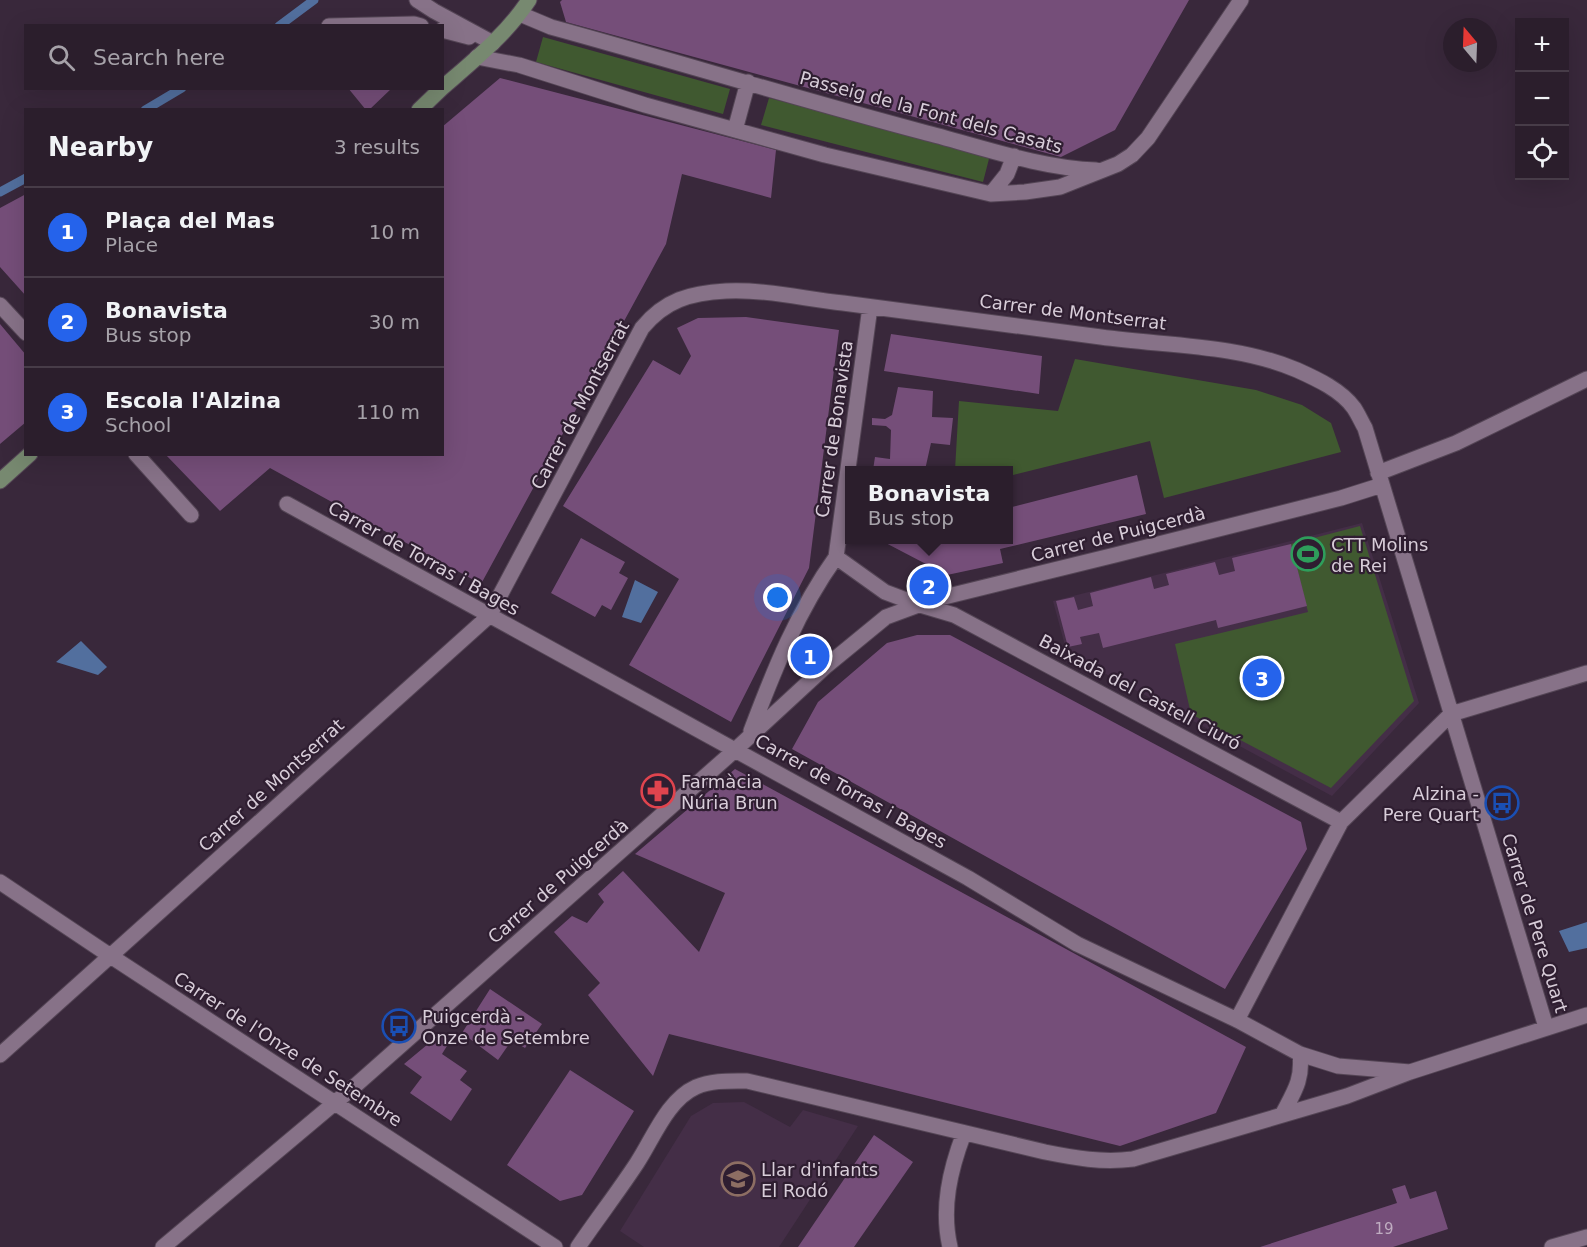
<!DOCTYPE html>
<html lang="en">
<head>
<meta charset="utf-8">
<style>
  :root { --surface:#2b1e2c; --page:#372b38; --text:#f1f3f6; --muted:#a6a2a9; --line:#473c48; --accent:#2563eb }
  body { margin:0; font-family:"DejaVu Sans",sans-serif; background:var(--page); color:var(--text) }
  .controls { position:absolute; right:18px; top:18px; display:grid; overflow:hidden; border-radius:0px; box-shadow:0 6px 24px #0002 }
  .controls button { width:54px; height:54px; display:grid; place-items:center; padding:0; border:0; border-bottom:2px solid var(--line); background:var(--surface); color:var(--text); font:30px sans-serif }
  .compass { position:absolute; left:1443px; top:18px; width:54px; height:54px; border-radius:50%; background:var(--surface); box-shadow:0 6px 24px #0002; rotate:341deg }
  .you { position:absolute; left:778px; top:598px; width:21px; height:21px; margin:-15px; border:4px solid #fff; border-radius:50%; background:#1a73e8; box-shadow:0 0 0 9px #1a73e833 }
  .badge { display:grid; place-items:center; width:39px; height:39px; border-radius:50%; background:var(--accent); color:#fff; font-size:20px; font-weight:700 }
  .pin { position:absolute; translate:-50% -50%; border:3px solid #fff; box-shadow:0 2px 6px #0006 }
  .popup { position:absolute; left:845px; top:466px; width:168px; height:78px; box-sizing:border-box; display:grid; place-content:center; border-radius:0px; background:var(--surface); filter:drop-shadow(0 2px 4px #0005); font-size:20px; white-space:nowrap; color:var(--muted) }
  .popup b { font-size:22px; color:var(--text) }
  .popup::after { content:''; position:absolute; left:50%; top:100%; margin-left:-12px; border:12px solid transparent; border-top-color:var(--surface) }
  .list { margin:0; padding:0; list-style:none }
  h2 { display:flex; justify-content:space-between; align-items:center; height:78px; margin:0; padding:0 24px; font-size:26px }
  h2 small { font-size:20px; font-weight:400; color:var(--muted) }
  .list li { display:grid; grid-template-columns:39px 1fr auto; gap:18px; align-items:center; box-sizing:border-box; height:90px; padding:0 24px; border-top:2px solid var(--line) }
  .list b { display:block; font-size:22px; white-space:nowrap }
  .list p { margin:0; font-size:20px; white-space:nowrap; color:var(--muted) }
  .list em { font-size:20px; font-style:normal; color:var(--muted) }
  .icon { flex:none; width:33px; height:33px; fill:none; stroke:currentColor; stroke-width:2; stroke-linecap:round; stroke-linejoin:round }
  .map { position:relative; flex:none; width:1587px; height:1247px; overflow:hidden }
  .search { position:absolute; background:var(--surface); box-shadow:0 6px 24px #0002; left:24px; top:24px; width:420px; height:66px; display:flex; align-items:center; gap:15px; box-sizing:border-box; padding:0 21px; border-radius:0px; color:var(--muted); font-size:22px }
  .panel { position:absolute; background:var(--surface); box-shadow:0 6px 24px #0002; left:24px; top:108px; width:420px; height:348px; border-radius:0px }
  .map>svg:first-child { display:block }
  .built { fill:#442e47 }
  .green { fill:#405930 }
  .water { fill:#526f9e }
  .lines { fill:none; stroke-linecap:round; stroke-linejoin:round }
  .stream { stroke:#526f9e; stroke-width:9 }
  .building { fill:#754e79 }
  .minor-casing { stroke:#544555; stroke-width:17 }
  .major-casing { stroke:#544555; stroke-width:17 }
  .minor { stroke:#877288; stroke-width:15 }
  .major { stroke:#778970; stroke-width:15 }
  .labels { text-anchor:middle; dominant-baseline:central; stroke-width:4.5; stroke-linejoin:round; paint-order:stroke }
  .number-label { font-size:15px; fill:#bfadc1 }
  .street-label { font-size:18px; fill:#d8cdd9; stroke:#2f1e31 }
  .poi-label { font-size:18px; fill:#d8cdd9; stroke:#2f1e31; text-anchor:start }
</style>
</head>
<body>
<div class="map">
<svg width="1587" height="1247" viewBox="0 0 1587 1247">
  <rect width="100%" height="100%" fill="#39283b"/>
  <path class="built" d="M1362 523 1419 703 1332 796 1067 653 1053 601Z
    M744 1102 790 1127 803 1110 858 1126 779 1247H644L620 1231 691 1116 713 1103Z"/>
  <path class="green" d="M543 37 730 89 723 114 536 62Z
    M769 98 990 155 983 182 761 125Z
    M1075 359 1256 390 1302 405 1331 423 1341 452 1164 498 1150 441 1009 476 1008 470H955L959 401 1058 411Z
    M1360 526 1414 701 1331 788 1191 714 1175 644 1308 612 1291 544Z"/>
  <path class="water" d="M635 580 658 592 641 623 622 617Z
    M81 641 107 667 98 675 56 662Z
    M1587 922V948L1569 952 1559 931Z"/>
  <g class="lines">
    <path class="stream" d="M279 26 314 0
      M145 110 182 88
      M0 192 26 178"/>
  </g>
  <path class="building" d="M562 0H1189L1115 130 1061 157 566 22 560 2Z
    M500 78 776 150 771 198 682 174 666 244 481 584 270 468 220 511 165 454H442V127Z
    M348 88H392L369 110H366Z
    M26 194V296L0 267V208Z
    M746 317 839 330 809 568 731 722 629 665 679 579 563 506 653 360 680 375 691 356 677 328 698 318Z
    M0 324 26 355V422L0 444Z
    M891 334 1042 356 1039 394 884 371Z
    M898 387 933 391 932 417 953 418 950 445 931 443 925 470H873L875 457 890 459 891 430 886 426 872 425V418L885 419 892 415Z
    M1137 475 1146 514 1000 549 1003 563 947 575 880 540H1008V508Z
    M581 538 625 562 619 573 628 578 611 610 602 605 595 617 551 593Z
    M1291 544 1307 606 1218 628 1216 620 1103 648 1099 633 1080 637 1082 644 1068 647 1056 601 1074 597 1078 610 1093 606 1090 593 1151 577 1154 589 1169 585 1166 574 1215 562 1219 575 1235 571 1232 558Z
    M917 635H950L1301 822 1307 849 1225 989 792 749 818 702 887 643Z
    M735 769 1246 1047 1216 1113 1120 1146 669 1034 653 1076 588 995 600 983 554 932 572 916 587 923 604 902 598 894 623 871 699 952 725 893 635 854Z
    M490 989 542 1024 525 1048 512 1040 498 1060 462 1033Z
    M440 1034 450 1041 442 1054 467 1071 460 1080 472 1089 451 1121 410 1093 422 1077 404 1064Z
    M570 1070 634 1111 582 1195 560 1201 507 1165Z
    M874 1135 913 1162 854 1247H798Z
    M1405 1185 1410 1199 1436 1191 1448 1229 1393 1247H1260L1397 1203 1392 1189Z"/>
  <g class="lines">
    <defs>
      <path id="minor" d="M417 0 434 11 493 43
        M520 14 551 27C675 61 798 99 923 132 975 145 1042 169 1096 170
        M329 26 414 24 421 26
        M442 30 469 37
        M477 57 519 65 645 105 825 155 991 194 1025 192 1060 187 1118 164 1132 155 1148 138 1241 0
        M735 130 748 82
        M991 194 1007 174 1014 156
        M0 305 26 333
        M136 454 191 515
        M1378 473 1456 443 1587 379
        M287 504 968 878 1077 944 1237 1020 1300 1054 1338 1066 1410 1072
        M836 557 885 592 917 604 954 615 1341 822
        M751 731C774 670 798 610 836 557L870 307
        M0 882 109 955 555 1247
        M1237 1020 1341 822 1451 714 1587 673
        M0 1055 489 616 642 328C665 300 690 293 726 291 764 289 805 299 843 303 929 314 1015 325 1101 337 1165 346 1236 344 1297 370 1317 379 1341 390 1354 408 1358 414 1361 421 1365 428L1546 1027
        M1282 1115C1294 1092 1303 1080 1300 1054
        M163 1247 356 1085 735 750 825 667 886 617 932 600 1115 555 1341 498 1382 485
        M578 1247C597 1219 618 1192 637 1163 653 1139 667 1100 696 1087 712 1080 730 1081 747 1081L1045 1152C1075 1158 1102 1163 1133 1159L1347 1096 1410 1072 1587 1015
        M950 1247C941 1208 950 1170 964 1133
        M1552 1247 1587 1237"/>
      <path id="major" d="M442 88C473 61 507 34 529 0
        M419 110 442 88
        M0 481 30 454"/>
    </defs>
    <use href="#minor" class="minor-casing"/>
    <use href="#major" class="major-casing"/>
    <use href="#minor" class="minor"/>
    <use href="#major" class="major"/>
  </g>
  <defs>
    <symbol id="stadium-ring" viewBox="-11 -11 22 22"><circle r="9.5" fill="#2f1e31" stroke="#2e9e5b" stroke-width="1.5"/><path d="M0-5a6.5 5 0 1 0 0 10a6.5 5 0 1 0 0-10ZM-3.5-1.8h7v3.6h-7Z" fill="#2e9e5b"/></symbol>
    <symbol id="pharmacy-ring" viewBox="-11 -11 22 22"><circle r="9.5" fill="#2f1e31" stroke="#e0444e" stroke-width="1.5"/><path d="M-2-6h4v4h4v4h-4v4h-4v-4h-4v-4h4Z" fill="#e0444e"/></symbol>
    <symbol id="bus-ring" viewBox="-11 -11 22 22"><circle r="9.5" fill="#2f1e31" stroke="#1a4fb4" stroke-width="1.5"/><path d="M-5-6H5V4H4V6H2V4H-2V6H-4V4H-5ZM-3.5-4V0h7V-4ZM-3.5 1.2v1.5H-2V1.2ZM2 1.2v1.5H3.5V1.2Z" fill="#1a4fb4"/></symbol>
    <symbol id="school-ring" viewBox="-11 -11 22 22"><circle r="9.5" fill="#2f1e31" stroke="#8d6e63" stroke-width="1.5"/><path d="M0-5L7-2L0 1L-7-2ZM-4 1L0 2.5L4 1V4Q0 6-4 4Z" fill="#8d6e63"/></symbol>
  </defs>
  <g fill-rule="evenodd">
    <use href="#stadium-ring" x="1289" y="535" width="38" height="38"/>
    <use href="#pharmacy-ring" x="639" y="772" width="38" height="38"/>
    <use href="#bus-ring" x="1483" y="784" width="38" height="38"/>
    <use href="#bus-ring" x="380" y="1007" width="38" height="38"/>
    <use href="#school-ring" x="719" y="1160" width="38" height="38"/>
  </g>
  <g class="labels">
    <g class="number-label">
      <text x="1384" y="1229">19</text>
    </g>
    <g class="street-label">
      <text transform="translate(931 112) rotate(15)">Passeig de la Font dels Casats</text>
      <text transform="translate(1073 312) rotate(7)">Carrer de Montserrat</text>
      <text transform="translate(580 405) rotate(-62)">Carrer de Montserrat</text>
      <text transform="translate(834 429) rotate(-82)">Carrer de Bonavista</text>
      <text transform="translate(1118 534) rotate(-14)">Carrer de Puigcerdà</text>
      <text transform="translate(424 558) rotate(29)">Carrer de Torras i Bages</text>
      <text transform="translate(1140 692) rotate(28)">Baixada del Castell Ciuró</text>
      <text transform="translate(271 785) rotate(-42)">Carrer de Montserrat</text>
      <text transform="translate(851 791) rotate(29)">Carrer de Torras i Bages</text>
      <text transform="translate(558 881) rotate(-41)">Carrer de Puigcerdà</text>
      <text transform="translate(1535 923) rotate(73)">Carrer de Pere Quart</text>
      <text transform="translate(288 1049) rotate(33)">Carrer de l'Onze de Setembre</text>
    </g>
    <g class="poi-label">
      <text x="1331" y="544">CTT Molins<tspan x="1331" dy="21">de Rei</tspan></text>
      <text x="681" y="781">Farmàcia<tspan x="681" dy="21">Núria Brun</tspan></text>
      <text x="1479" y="793" text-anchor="end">Alzina -<tspan x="1479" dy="21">Pere Quart</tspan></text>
      <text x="422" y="1016">Puigcerdà -<tspan x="422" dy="21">Onze de Setembre</tspan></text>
      <text x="761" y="1169">Llar d'infants<tspan x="761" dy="21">El Rodó</tspan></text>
    </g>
  </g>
</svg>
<div class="controls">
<button>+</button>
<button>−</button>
<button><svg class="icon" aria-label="locate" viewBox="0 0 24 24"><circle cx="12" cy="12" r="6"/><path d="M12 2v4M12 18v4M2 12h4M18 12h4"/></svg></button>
</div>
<svg class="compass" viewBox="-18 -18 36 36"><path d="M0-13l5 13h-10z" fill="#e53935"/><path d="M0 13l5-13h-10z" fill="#a6a2a9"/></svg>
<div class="you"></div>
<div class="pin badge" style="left:810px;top:656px">1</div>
<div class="pin badge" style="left:929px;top:586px">2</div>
<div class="popup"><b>Bonavista</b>Bus stop</div>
<div class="pin badge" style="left:1262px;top:678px">3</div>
<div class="search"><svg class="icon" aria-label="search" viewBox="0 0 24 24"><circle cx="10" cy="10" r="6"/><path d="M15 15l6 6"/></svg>Search here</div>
<section class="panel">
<h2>Nearby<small>3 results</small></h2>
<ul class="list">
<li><span class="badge">1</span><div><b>Plaça del Mas</b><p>Place</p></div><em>10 m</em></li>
<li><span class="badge">2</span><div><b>Bonavista</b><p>Bus stop</p></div><em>30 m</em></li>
<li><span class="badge">3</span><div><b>Escola l'Alzina</b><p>School</p></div><em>110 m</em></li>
</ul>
</section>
</div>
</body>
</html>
